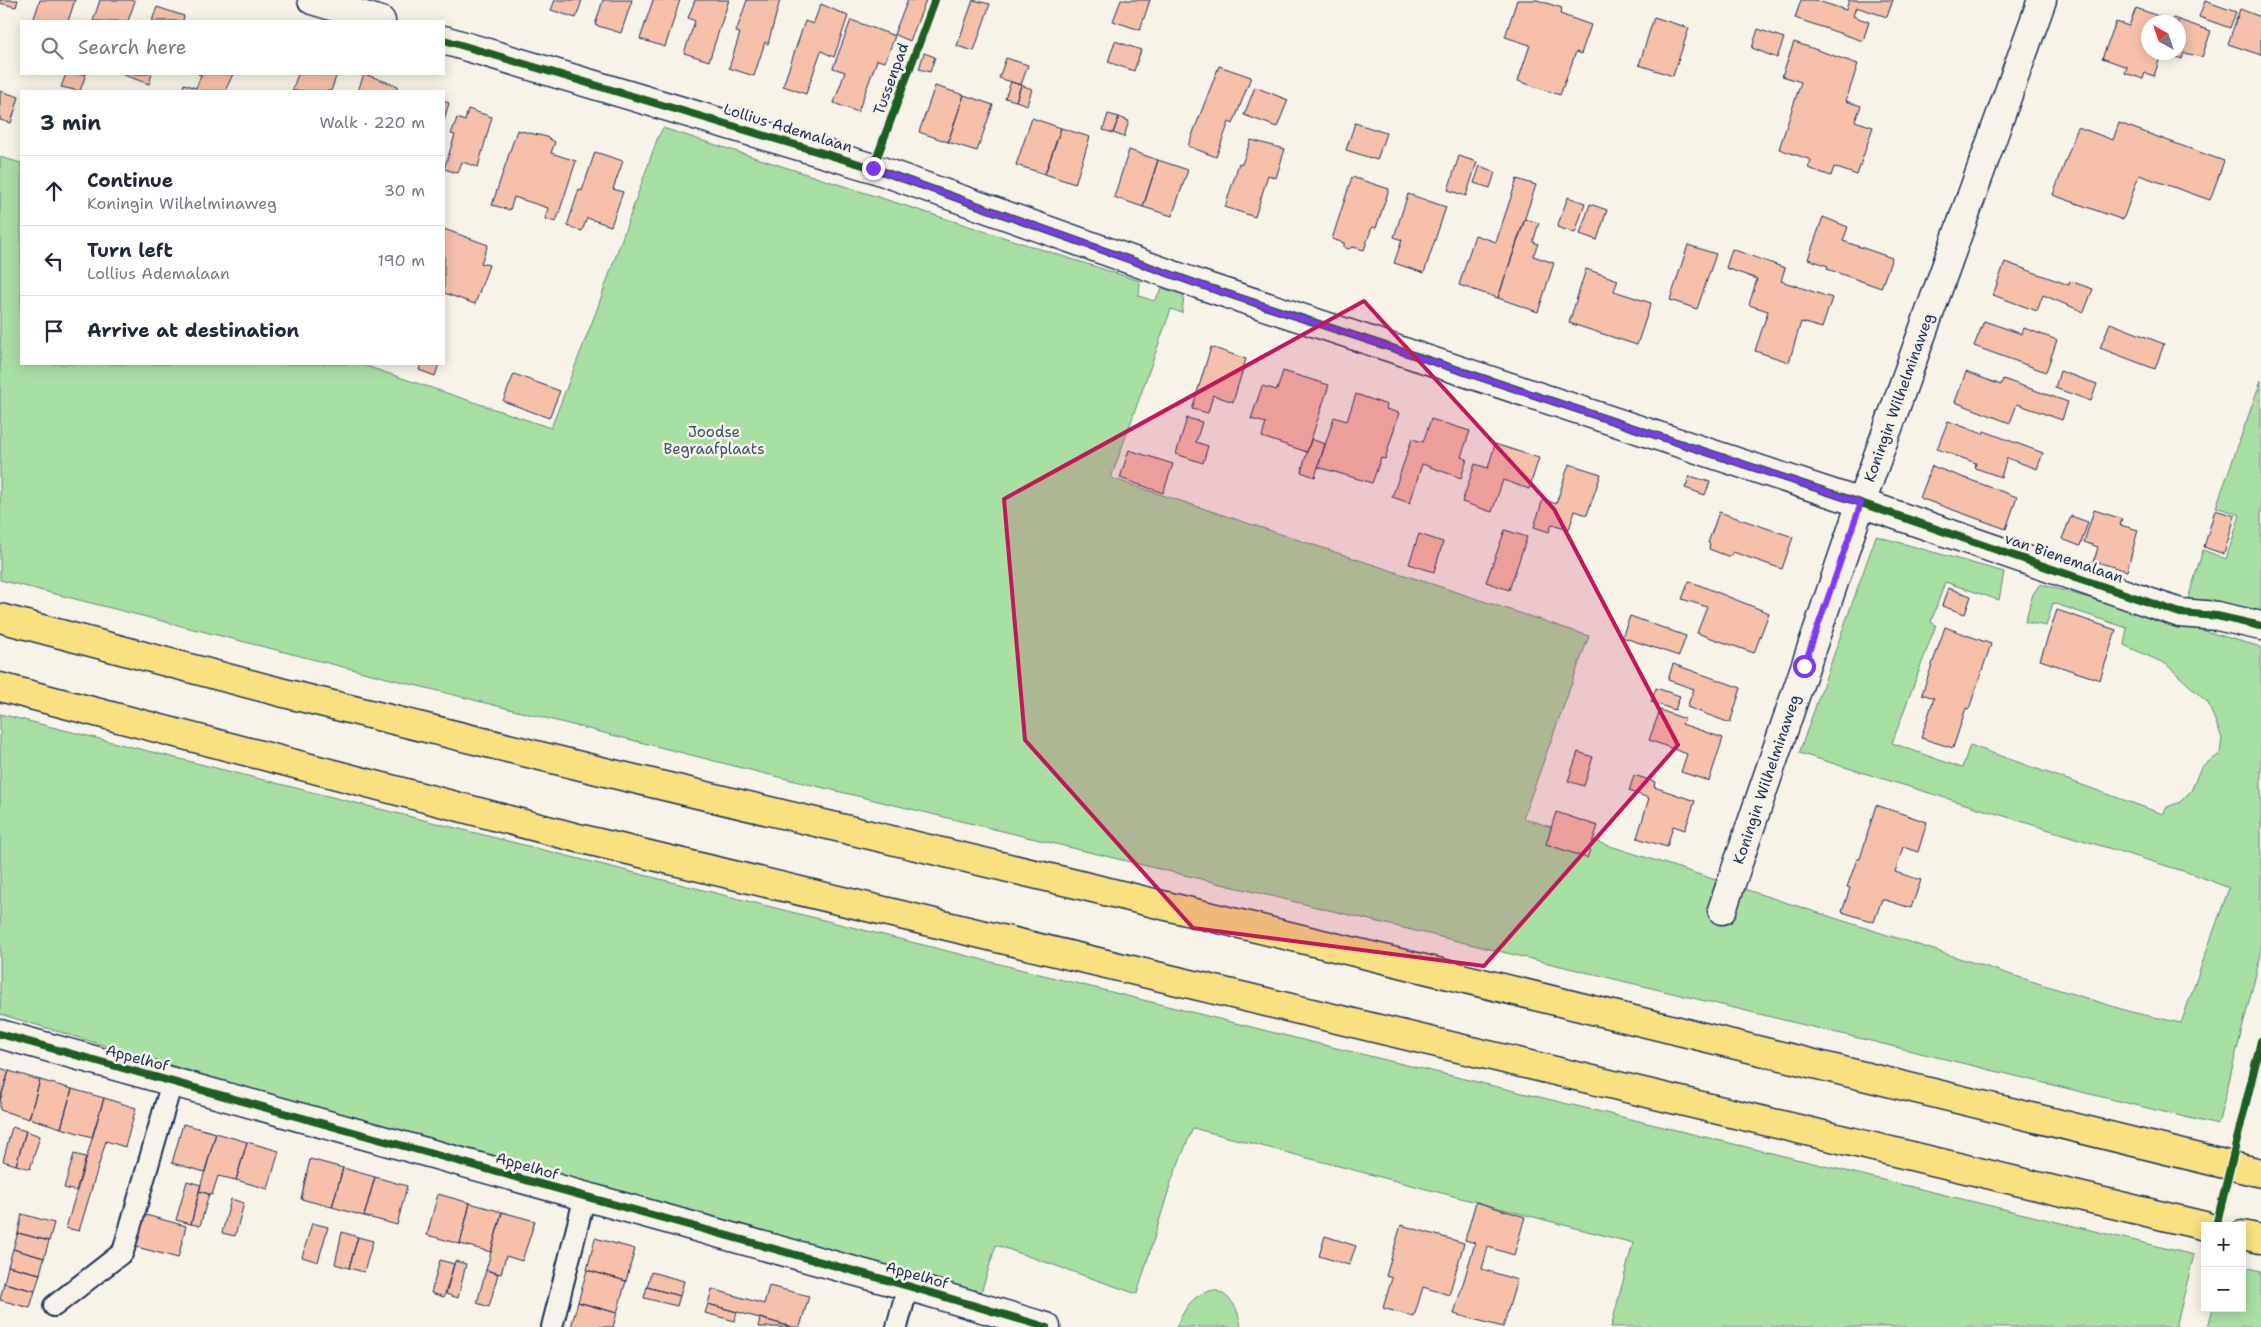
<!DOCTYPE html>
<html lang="en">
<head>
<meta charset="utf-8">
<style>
  :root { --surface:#fff; --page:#f6f6f7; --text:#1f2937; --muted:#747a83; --line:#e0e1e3 }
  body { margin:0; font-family:"Shantell Sans",sans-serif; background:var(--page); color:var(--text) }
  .controls { position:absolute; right:15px; bottom:15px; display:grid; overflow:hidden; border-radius:0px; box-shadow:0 2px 12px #0003 }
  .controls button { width:45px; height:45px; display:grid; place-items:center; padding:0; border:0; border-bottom:1px solid var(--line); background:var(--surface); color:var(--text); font:25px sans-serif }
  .compass { position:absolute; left:2141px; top:15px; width:45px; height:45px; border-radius:50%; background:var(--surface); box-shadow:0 2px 12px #0003; rotate:320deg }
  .stop { position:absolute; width:15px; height:15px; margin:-11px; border:4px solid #7c3aed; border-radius:50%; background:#fff }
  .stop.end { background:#7c3aed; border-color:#fff; box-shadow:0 1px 5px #0008 }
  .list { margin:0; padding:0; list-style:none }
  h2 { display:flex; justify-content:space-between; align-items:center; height:65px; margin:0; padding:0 20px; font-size:21px }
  h2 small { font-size:16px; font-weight:400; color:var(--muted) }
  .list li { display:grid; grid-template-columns:32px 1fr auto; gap:15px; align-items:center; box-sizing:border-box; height:70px; padding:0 20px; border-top:1px solid var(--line) }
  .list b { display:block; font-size:19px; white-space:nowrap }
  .list p { margin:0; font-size:16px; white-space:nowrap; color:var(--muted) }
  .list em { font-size:16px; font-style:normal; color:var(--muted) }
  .icon { flex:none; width:28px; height:28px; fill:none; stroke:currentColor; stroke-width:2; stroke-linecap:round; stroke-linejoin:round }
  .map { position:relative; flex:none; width:2261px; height:1327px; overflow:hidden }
  .search { position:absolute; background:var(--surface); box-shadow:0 2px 12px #0003; left:20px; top:20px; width:425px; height:55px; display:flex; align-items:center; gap:12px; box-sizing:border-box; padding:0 18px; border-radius:0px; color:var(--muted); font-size:19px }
  .panel { position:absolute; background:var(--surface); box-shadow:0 2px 12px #0003; left:20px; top:90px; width:425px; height:275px; border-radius:0px }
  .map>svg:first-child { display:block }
  .green { fill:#a8dfa3; stroke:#628780 }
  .building { fill:#f6c0aa; stroke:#1b2f5e }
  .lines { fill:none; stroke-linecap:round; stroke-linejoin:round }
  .lane-casing { stroke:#1b2f5e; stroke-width:24 }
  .street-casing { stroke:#1b2f5e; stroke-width:31 }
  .highway-casing { stroke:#1b2f5e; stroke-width:31 }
  .lane { stroke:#f7f3e8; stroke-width:20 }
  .street { stroke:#f7f3e8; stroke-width:28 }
  .highway { stroke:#f9e181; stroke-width:28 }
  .cycleway-casing { stroke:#f7f3e8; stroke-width:11 }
  .cycleway { stroke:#1b5e20; stroke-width:8 }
  .route { stroke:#7c3aed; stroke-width:6 }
  .marked { fill:#c2185b; fill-opacity:0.2; stroke:#c2185b; stroke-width:4; stroke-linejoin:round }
  .labels { text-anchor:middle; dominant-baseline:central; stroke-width:5; stroke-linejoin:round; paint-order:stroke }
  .street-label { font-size:15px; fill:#1b2f5e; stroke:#f7f3e8 }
  .park-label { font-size:15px; fill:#37526c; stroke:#f7f3e8 }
</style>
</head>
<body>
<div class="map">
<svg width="2261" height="1327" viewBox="0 0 2261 1327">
  <rect width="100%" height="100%" fill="#f7f3e8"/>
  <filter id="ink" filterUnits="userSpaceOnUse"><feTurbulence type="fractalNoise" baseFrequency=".02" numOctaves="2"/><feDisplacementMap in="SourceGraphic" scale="10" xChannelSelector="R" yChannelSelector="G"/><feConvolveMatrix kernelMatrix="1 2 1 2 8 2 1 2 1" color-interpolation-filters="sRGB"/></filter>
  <g filter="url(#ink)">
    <path class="green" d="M663 128 1140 281 1139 296 1154 301 1162 288 1184 295 1182 313 1171 309 1111 478 1589 636 1523 818 2015 976 2131 1012 2181 1023 2229 888 2196 875 1799 753 1876 536 2004 572 1999 600 1945 582 1931 622 1936 625 1892 743 1962 768 1970 745 2163 814 2167 807 2180 802 2191 791 2201 767 2220 754 2222 738 2208 703 2166 664 2124 645 2127 628 2053 603 2046 626 2025 622 2033 594 2040 584 2261 647V954L2218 1125 758 772 0 580V157L21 163V364H360L551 428 596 312 658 137Z
      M2261 380V616L2187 602 2203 550 2226 559 2240 515 2216 507Z
      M0 714 1307 1041 2194 1255 2176 1327H1611L1633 1243 1193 1128 1172 1179 1137 1294 996 1245 980 1296C653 1204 325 1113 0 1014Z
      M2242 1266 2261 1271V1327H2208L2213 1308H2242Z
      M1214 1290C1232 1296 1238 1308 1241 1327H1176C1186 1307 1191 1295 1214 1290Z"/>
    <path class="building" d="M0 0H18L16 7 0 3Z
      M40 0H75L68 21H33Z
      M100 0H133L135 1 128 21H93Z
      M555 0H582L576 18 551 10Z
      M603 0H632L621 33 595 25Z
      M653 0H680L665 47 640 39Z
      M695 0H729L709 61 684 53 695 21 688 18Z
      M747 0H780L768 44 765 42 754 76 729 68 740 33 736 32Z
      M908 0H926L910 41 894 34Z
      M973 0 990 4 974 51 957 46Z
      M1121 0H1150L1140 30 1113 21Z
      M1517 0H1537L1562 8 1560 14 1591 25 1581 54 1576 52 1560 95 1518 81 1530 45 1505 37Z
      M1801 0H1815L1846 10 1849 0H1893L1887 17 1856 7 1853 16 1869 22 1863 41 1795 18Z
      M2205 1 2236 12 2230 28 2199 17Z
      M821 4 848 16 834 57 821 51 806 94 783 86 805 21 813 24Z
      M157 7 184 16 183 21H152Z
      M2136 8 2172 21 2173 18 2211 31 2202 57 2184 53 2182 59 2163 52H2178V22H2148V52H2162L2154 76 2145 73 2143 79 2125 73 2127 67 2102 58 2116 22 2129 26Z
      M2240 9 2261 17V55L2228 44Z
      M1654 17 1689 28 1673 76 1639 65Z
      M851 20 895 36 885 62 877 60 858 112 834 103 845 72 833 68Z
      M1758 29 1784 38 1777 58 1752 48Z
      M1115 41 1141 50 1134 71 1108 62Z
      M1794 42 1858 64 1846 101 1861 106 1855 121 1873 127 1857 175 1834 167 1831 176 1808 168 1811 160 1779 149 1801 82 1782 76Z
      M924 53 935 57 930 72 919 69Z
      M1006 58 1028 65 1021 85 999 78Z
      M1219 66 1251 77 1233 124 1229 122 1216 157 1188 146Z
      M66 74H86L80 91 61 87Z
      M121 74H152L149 84Z
      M198 74H233L225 91H182L184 84 196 88 201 75Z
      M298 74H337L331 91H292Z
      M364 74 398 86 396 91H358Z
      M1011 82 1021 85 1016 101 1005 98Z
      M1021 85 1032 89 1027 105 1016 101Z
      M935 86 964 95 948 142 919 132Z
      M1255 87 1288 100 1277 127 1244 115Z
      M0 91 19 97 11 123 0 120Z
      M964 95 993 105 977 151 948 142Z
      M444 101 449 103 444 120Z
      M468 109 492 117 478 167 462 162 458 173 444 169 455 135 451 134 457 118 465 121Z
      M1108 114 1119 117 1113 133 1103 130Z
      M1119 117 1129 121 1124 137 1113 133Z
      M1032 118 1061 128 1045 174 1016 165Z
      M1355 123 1386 133 1377 160 1346 150Z
      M2119 123 2224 161 2210 200 2139 175 2123 220 2053 195 2078 127 2113 140Z
      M1061 128 1090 137 1075 184 1045 174Z
      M517 130 547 137 555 142 551 153 576 161 556 222 545 219 548 208 514 197 510 210 492 205Z
      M1251 140 1285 149 1276 178 1268 175 1255 217 1225 207 1239 163 1242 164Z
      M1129 150 1158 160 1143 207 1114 197Z
      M595 152 623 161 613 189 623 192 611 226 587 218 582 231 567 226 579 189 582 191Z
      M1459 156 1477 162 1466 196 1448 190Z
      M1158 160 1188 170 1172 216 1143 207Z
      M1480 166 1495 172 1490 188 1474 183Z
      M1352 177 1389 189 1376 228 1372 227 1364 250 1353 247 1348 249 1344 247V243L1332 239Z
      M1517 179 1536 185 1498 298 1459 285 1475 235 1496 242Z
      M1408 194 1446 207 1424 273 1394 263 1402 240 1394 237Z
      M1568 197 1585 203 1575 233 1557 227Z
      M1590 204 1607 210 1597 240 1580 234Z
      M1823 217 1848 227 1843 241 1892 258 1881 288 1827 269 1828 266 1808 259Z
      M1525 219 1539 223 1533 242 1538 244 1533 256 1554 263 1538 312 1498 298Z
      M444 229 488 245 481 263 489 265 475 304 444 293Z
      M1688 245 1716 254 1697 309 1670 300Z
      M1732 249 1785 268 1781 281 1832 298 1822 328 1801 322 1789 362 1755 351 1768 311 1749 305 1757 279 1726 268Z
      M2005 262 2069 285 2070 281 2093 289 2084 312 2043 295 2037 311 1993 295Z
      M1586 269 1618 280 1614 291 1651 303 1637 345 1569 323Z
      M1984 321 2022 334 2024 328 2057 340 2046 372 1974 346Z
      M2110 323 2164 344 2155 369 2100 348Z
      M1211 347 1246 359 1233 402 1213 395 1208 413 1192 409Z
      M421 364H439L435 376 419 370Z
      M1283 371 1329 385 1307 452 1262 437 1266 423 1251 419 1262 386 1277 390Z
      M2060 371 2097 384 2091 401 2055 388Z
      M1966 372 2001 385 2003 379 2068 402 2062 420 2017 404 2010 423 1955 402Z
      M514 374 560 391 549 418 503 401Z
      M1356 394 1387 405 1386 409 1399 413 1385 459 1381 458 1372 483 1318 467 1334 417 1347 421Z
      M1187 418 1202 422 1196 442 1208 446 1203 463 1176 454Z
      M1431 419 1470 431 1461 457 1467 459 1461 478 1422 464 1410 503 1392 497 1412 439 1423 442Z
      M1948 421 1983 434 1984 431 2043 453 2037 469 2007 458 2001 477 1975 468 1976 463 1937 449Z
      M1311 439 1325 444 1315 477 1301 472Z
      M1495 444 1539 458 1529 489 1503 480 1492 512 1462 502 1475 464 1488 468Z
      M1129 450 1173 464 1163 493 1120 478Z
      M1569 464 1601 474 1587 515 1575 511 1569 529 1552 524 1549 532 1534 527 1543 499 1556 504Z
      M1932 466 2017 497 2006 529 1920 498Z
      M1690 476 1710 482 1705 495 1685 488Z
      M2094 510 2122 519 2120 525 2138 530 2127 571 2094 561 2098 547 2084 542Z
      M2215 510 2235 516 2224 554 2204 547Z
      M1719 512 1793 537 1782 569 1733 552 1730 557 1709 549 1710 544 1708 543Z
      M2071 516 2088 522 2080 546 2062 539Z
      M1505 530 1527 537 1509 590 1486 582Z
      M1419 534 1443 542 1434 572 1409 564Z
      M1689 581 1769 613 1754 653 1697 633 1707 607 1682 599Z
      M1948 588 1971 596 1965 614 1942 606Z
      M2057 610 2116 630 2100 680 2040 660Z
      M1630 616 1686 636 1679 656 1622 637Z
      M1945 627 1991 644 1969 709 1966 708 1953 748 1921 738 1934 698 1922 694Z
      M1673 664 1741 688 1730 723 1687 707 1694 689 1668 680Z
      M1656 688 1680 696 1675 710 1651 702Z
      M1660 710 1685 719 1682 724 1723 738 1709 781 1681 772 1687 754 1649 740Z
      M1578 752 1593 757 1584 786 1568 781Z
      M1634 775 1655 782 1654 787 1695 801 1685 830 1673 826 1667 847 1637 838 1649 798 1629 791Z
      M1876 805 1927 822 1918 852 1903 847 1895 872 1921 880 1911 908 1882 899 1874 922 1842 912 1850 888 1847 887 1857 859H1860Z
      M1556 812 1598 826 1587 858 1546 844Z
      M0 1068 9 1071 0 1100Z
      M9 1071 40 1080 29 1119 0 1110V1100Z
      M40 1080 72 1089 61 1128 29 1118Z
      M72 1089 104 1098 92 1137 61 1128Z
      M104 1098 136 1108 125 1147 106 1141 79 1231 66 1228Z
      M183 1124 216 1133 205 1172 172 1163Z
      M12 1127 26 1131 16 1165 3 1161Z
      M26 1131 40 1136 30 1169 16 1165Z
      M216 1133 247 1142 236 1180 218 1176 212 1195 199 1191Z
      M247 1142 279 1151 268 1189 236 1180Z
      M74 1154 86 1157 76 1191 64 1188Z
      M310 1159 343 1168 332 1207 301 1199Z
      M343 1168 375 1177 364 1216 332 1207Z
      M375 1177 407 1186 397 1225 364 1216Z
      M187 1181 201 1185 191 1224 176 1220Z
      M199 1191 209 1194 200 1226 191 1224Z
      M438 1194 470 1203 460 1244 427 1235Z
      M231 1199 244 1203 235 1236 222 1233Z
      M1476 1202 1525 1217 1514 1255 1488 1247 1482 1269 1517 1280 1503 1327 1454 1314 1475 1243 1465 1240Z
      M470 1203 502 1212 491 1252 460 1244Z
      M502 1212 535 1221 522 1261 506 1256 501 1274 486 1270Z
      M22 1214 54 1223 49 1241 18 1233Z
      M142 1214 186 1226 178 1258 133 1246Z
      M312 1223 328 1227 318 1262 302 1257Z
      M1401 1225 1464 1243 1449 1295 1423 1287 1414 1317 1383 1308 1392 1278 1386 1276Z
      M342 1232 358 1237 349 1268 335 1264Z
      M18 1233 49 1241 44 1258 13 1249Z
      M1325 1236 1356 1246 1349 1265 1319 1256Z
      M358 1237 373 1241 364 1272 349 1268Z
      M595 1238 635 1249 626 1281 587 1270Z
      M13 1249 44 1258 40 1274 8 1266Z
      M440 1260 454 1264 444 1297 431 1293Z
      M455 1261 466 1264 458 1298 446 1294Z
      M8 1266 40 1274 35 1291 4 1283Z
      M486 1270 498 1274 489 1307 477 1303Z
      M587 1270 626 1281 617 1313 578 1302Z
      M651 1272 684 1281 680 1296 647 1287Z
      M4 1283 35 1291 30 1308 0 1300Z
      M769 1286 809 1296 800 1327H792L708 1304 712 1289 764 1304Z
      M647 1287 680 1296 677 1306 644 1298Z
      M578 1302 617 1313 613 1327H571Z
      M708 1304 737 1312 735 1321 705 1313Z
      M760 1318 792 1327H758Z"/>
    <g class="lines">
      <defs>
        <path id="lane" d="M54 1306 123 1252 172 1082
          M552 1327 585 1196
          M897 1327 908 1286"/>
        <g id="street">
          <path d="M312 0 381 21"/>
          <path d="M444 40 873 168 1198 284 1861 503 2180 613 2217 616 2261 626"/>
          <path id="s1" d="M1722 910 1861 503 2042 0"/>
          <path d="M0 1034 908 1286 1046 1327"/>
        </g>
        <path id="highway" d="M0 618 284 693 601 771 1076 884 2261 1173
          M0 687 578 838 2205 1226
          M2242 1235 2261 1239"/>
      </defs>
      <use href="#lane" class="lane-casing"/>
      <use href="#street" class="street-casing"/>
      <use href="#highway" class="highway-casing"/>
      <use href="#lane" class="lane"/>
      <use href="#street" class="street"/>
      <use href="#highway" class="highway"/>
      <defs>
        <path id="cycleway" d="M444 40 873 168 1198 284 1861 503 2180 613 2217 616 2261 626
          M873 168 935 0
          M0 1034 908 1286 1046 1327
          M2216 1226 2261 1041"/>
      </defs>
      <use href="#cycleway" class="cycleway-casing"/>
      <use href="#cycleway" class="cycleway"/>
    </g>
  </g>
  <g class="lines" filter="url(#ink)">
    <path class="route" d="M873 168 1198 284 1861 503 1804 666"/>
  </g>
  <path class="marked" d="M1364 301 1554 509 1678 745 1484 966 1193 928 1025 740 1004 499Z"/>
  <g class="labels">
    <g class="street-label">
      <text transform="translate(891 79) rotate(-70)">Tussenpad</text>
      <text transform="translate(788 128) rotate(17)">Lollius Ademalaan</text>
      <text stroke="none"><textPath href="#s1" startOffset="542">Koningin Wilhelminaweg</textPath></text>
      <text transform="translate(2064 558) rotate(19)">van Bienemalaan</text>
      <text stroke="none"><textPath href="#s1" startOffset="138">Koningin Wilhelminaweg</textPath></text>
      <text transform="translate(137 1058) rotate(15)">Appelhof</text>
      <text transform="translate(527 1166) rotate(16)">Appelhof</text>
      <text transform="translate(917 1275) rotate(16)">Appelhof</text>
    </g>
    <g class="park-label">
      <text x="714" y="432">Joodse<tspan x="714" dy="17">Begraafplaats</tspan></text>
    </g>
  </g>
</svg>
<div class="controls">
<button>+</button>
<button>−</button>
</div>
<svg class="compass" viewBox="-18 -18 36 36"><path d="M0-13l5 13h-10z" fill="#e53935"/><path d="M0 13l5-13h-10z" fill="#747a83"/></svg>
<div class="stop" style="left:1804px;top:666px"></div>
<div class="stop end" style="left:873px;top:168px"></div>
<div class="search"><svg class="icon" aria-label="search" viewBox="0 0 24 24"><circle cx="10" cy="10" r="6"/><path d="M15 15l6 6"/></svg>Search here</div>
<section class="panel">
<h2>3 min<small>Walk · 220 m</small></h2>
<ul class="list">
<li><svg class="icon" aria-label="ahead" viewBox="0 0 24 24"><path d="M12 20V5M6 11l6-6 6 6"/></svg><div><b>Continue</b><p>Koningin Wilhelminaweg</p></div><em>30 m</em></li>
<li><svg class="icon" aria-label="left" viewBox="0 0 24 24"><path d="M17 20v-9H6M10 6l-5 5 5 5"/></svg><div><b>Turn left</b><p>Lollius Ademalaan</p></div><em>190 m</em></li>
<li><svg class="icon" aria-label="arrive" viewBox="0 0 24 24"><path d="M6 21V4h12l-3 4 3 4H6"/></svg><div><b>Arrive at destination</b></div></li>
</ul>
</section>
</div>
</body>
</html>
